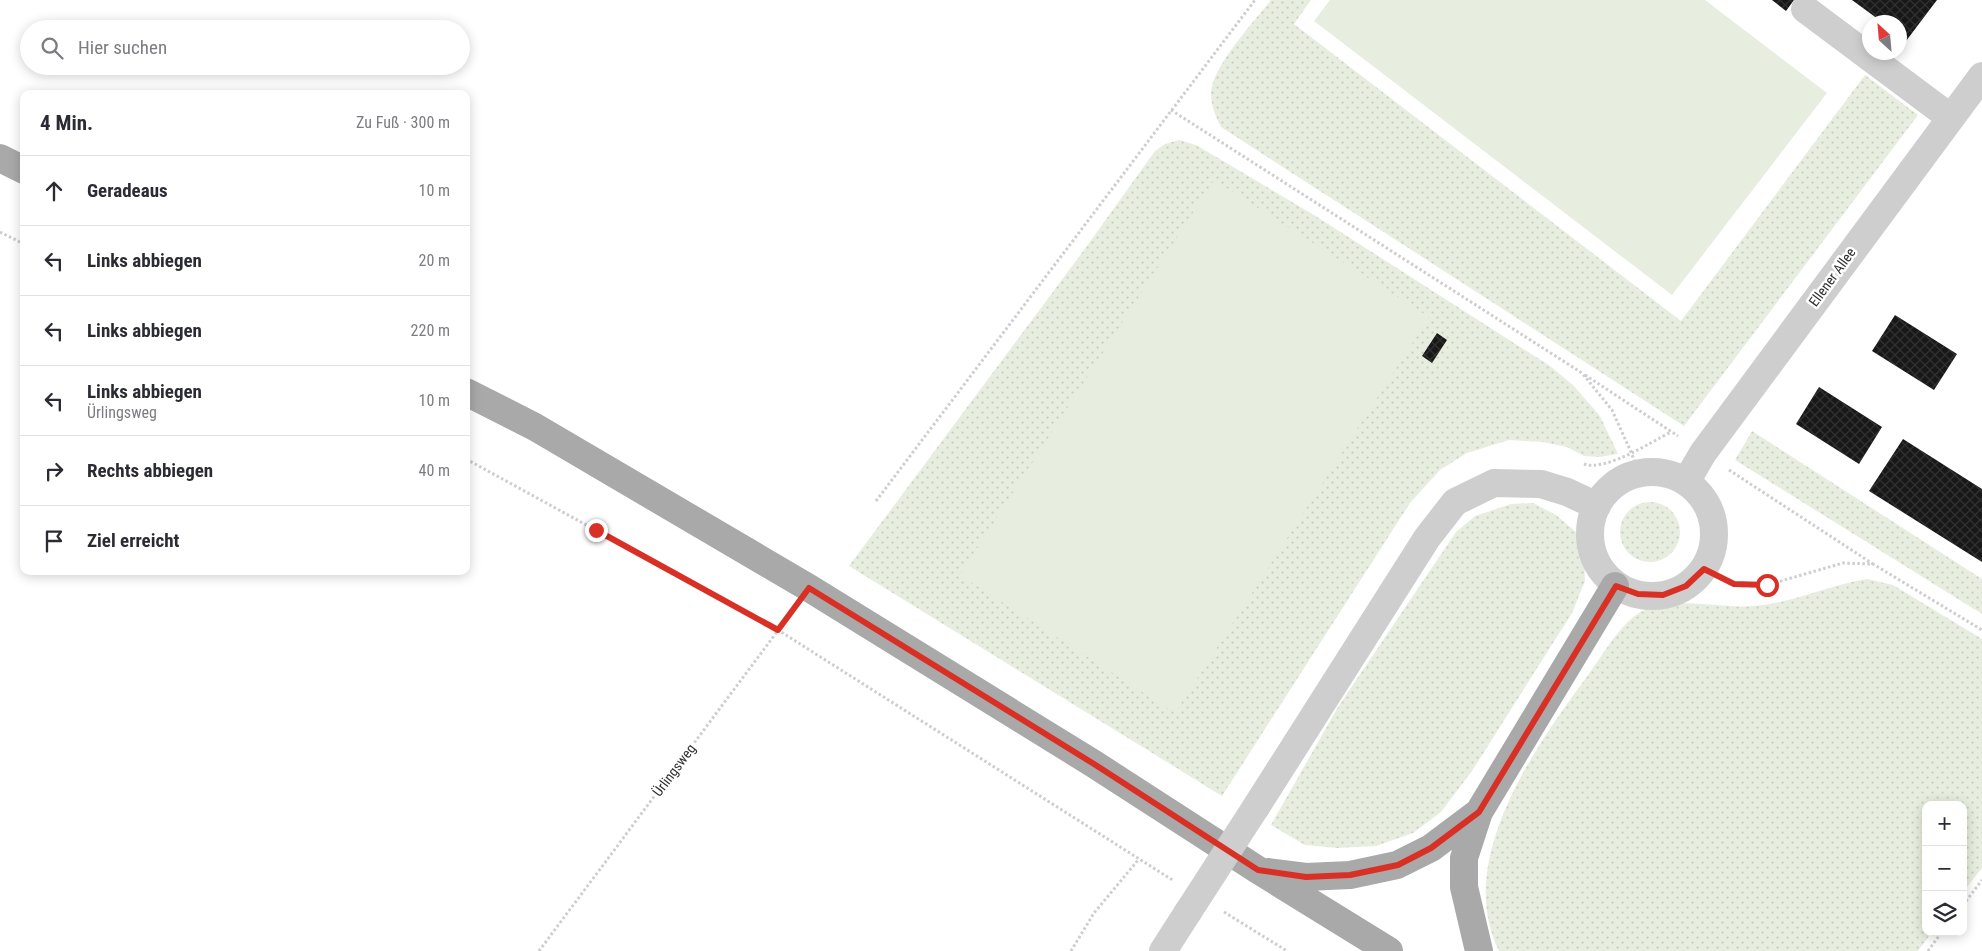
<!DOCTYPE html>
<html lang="de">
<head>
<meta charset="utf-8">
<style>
  :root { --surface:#fff; --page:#f7f7f7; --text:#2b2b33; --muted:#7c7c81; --line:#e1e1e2 }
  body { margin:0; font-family:"Roboto Condensed",sans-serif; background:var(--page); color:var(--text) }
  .controls { position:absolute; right:15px; bottom:15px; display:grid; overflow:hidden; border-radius:10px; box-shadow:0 2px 12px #0003 }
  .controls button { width:45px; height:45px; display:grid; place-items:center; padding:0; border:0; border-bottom:1px solid var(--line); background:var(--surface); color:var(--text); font:25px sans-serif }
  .compass { position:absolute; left:1862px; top:15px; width:45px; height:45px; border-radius:50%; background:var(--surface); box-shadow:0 2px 12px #0003; rotate:334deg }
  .stop { position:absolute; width:15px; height:15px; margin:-11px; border:4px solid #d93025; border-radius:50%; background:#fff }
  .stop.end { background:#d93025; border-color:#fff; box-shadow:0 1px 5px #0008 }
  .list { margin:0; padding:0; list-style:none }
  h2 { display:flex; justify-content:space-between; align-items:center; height:65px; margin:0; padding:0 20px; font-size:21px }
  h2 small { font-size:16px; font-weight:400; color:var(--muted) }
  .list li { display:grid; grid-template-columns:32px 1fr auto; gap:15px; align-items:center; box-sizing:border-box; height:70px; padding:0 20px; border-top:1px solid var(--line) }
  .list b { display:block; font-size:19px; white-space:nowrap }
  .list p { margin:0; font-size:16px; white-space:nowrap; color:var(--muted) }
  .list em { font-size:16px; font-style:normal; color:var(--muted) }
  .icon { flex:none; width:28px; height:28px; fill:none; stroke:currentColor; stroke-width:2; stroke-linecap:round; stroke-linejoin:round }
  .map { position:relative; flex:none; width:1982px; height:951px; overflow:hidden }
  .search { position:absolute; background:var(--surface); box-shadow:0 2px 12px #0003; left:20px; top:20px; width:450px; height:55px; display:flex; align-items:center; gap:12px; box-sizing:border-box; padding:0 18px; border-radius:28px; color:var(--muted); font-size:19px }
  .panel { position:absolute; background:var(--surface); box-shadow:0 2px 12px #0003; left:20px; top:90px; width:450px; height:485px; border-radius:10px }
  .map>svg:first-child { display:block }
  .grass { fill:url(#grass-dots) }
  .park { fill:#e8eedf }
  .building { fill:url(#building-cross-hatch) }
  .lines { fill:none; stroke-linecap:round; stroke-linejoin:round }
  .path { stroke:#cecece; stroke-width:3; stroke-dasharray:2.5 2.5; stroke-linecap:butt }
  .minor { stroke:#cecece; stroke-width:28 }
  .major { stroke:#a9a9a9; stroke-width:28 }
  .minor-bridge { stroke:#cecece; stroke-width:28 }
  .route { stroke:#d93025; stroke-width:6 }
  .labels { text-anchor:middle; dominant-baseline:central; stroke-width:5; stroke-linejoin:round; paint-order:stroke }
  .street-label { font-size:14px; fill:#313131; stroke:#fff }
</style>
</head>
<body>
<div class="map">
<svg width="1982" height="951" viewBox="0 0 1982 951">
  <defs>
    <pattern id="grass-dots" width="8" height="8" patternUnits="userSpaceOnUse" patternTransform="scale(1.25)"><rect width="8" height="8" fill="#e8eedf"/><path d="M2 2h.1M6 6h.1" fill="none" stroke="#c7cdc0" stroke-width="1.8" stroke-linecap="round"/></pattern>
    <pattern id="building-cross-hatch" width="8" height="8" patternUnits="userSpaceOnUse" patternTransform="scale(1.25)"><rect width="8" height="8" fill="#181818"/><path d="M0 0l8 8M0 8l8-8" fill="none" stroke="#313131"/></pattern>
  </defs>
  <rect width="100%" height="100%" fill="#fff"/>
  <path class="grass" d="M1271 0H1311L1294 24 1681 321 1865 75 1918 115 1684 426 1221 127C1216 117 1211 106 1211 94 1211 67 1254 22 1271 0Z
    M1179 140 1196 145 1314 215 1550 366 1574 386 1600 416 1618 454 1599 457 1584 456 1567 447 1543 442 1509 440 1467 453 1440 470 1410 503 1222 796 849 566 1084 250 1155 151 1165 144Z
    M1752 431 1982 579V614L1735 460Z
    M1620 532a30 30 0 1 1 60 0a30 30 0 1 1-60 0Z
    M1533 503 1556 515 1576 532 1584 556 1585 581 1572 613 1472 771 1441 812 1413 833 1376 846 1337 848 1305 845 1271 825 1338 707 1456 532 1475 516 1511 504Z
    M1867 579 1893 585 1982 639V868L1963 892V805H1926V932H1932L1918 951H1499C1453 858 1538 743 1591 671 1604 653 1624 618 1645 610 1679 596 1719 609 1754 606 1793 603 1829 585 1867 579Z"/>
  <path class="park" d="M1330 0H1705L1827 93 1672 295 1314 21Z
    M1214 180 1429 317 1175 713 960 575Z"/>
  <path class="building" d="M1772 0H1794L1786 11Z
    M1852 0H1937L1906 41 1900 36V22H1882Z
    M1895 315 1957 354 1934 390 1872 351Z
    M1437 333 1447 340 1432 363 1422 356Z
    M1819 387 1882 427 1859 464 1796 424Z
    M1903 439 1982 489V562L1869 491Z"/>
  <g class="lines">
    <path class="path" d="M1171 110 1582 373 1612 410 1631 452 1639 473
      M0 232 24 244
      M1585 375 1678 436
      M466 459 778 630 1174 881
      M1584 464C1605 472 1651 442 1671 432
      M1729 470 1873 564
      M876 501 1255 0
      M1704 569 1734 584 1767 585 1843 563 1873 564 1982 630
      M1963 905 1982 880
      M1224 912 1287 951
      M539 951 791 613
      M1071 951 1094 913 1139 859
      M1928 951 1942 932"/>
    <path class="minor" d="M1805 9 1951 118
      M1590 534a62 62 0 1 1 124 0a62 62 0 1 1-124 0Z
      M1686 482 1703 453 1982 76
      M1256 807 1427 538 1455 502 1494 483 1541 484 1567 492 1597 506
      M1163 951 1188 912"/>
    <path class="major" d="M0 158 24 170
      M466 392 535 427 809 588 1094 764 1258 870 1389 951
      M1268 872 1306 877 1350 875 1397 865 1431 848 1479 812
      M1479 951 1464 887V858L1479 812 1615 586"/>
    <path class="minor-bridge" d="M1188 912 1256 807"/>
  </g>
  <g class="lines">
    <path class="route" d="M596 530 778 630 809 588 1094 764 1258 870 1306 877 1350 875 1398 865 1431 848 1479 812 1616 586 1638 594 1663 595 1686 586 1704 569 1734 584 1767 585"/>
  </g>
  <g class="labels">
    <g class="street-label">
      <text transform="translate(1832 277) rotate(-54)">Ellener Allee</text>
      <text transform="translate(674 770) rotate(-53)">Ürlingsweg</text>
    </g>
  </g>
</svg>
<div class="controls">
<button>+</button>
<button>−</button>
<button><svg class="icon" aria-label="layers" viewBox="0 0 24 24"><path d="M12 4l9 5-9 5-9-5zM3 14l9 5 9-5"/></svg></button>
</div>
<svg class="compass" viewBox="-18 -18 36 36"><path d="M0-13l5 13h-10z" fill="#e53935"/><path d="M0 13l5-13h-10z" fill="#7c7c81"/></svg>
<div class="stop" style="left:1767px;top:585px"></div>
<div class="stop end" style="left:596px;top:530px"></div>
<div class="search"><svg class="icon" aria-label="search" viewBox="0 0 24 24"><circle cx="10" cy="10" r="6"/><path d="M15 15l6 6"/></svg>Hier suchen</div>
<section class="panel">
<h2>4 Min.<small>Zu Fuß · 300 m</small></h2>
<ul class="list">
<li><svg class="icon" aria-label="ahead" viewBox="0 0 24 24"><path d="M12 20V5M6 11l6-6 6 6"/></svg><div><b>Geradeaus</b></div><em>10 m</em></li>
<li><svg class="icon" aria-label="left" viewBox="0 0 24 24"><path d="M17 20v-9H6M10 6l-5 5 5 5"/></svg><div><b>Links abbiegen</b></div><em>20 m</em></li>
<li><svg class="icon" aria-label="left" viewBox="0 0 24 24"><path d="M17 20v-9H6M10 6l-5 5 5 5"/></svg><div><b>Links abbiegen</b></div><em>220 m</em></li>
<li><svg class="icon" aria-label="left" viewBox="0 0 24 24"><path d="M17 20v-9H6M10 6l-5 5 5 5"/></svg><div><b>Links abbiegen</b><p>Ürlingsweg</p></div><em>10 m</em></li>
<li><svg class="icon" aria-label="right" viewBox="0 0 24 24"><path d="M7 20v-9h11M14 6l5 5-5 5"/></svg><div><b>Rechts abbiegen</b></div><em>40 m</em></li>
<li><svg class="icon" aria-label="arrive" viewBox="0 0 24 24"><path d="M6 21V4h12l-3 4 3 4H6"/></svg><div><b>Ziel erreicht</b></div></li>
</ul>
</section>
</div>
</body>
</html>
